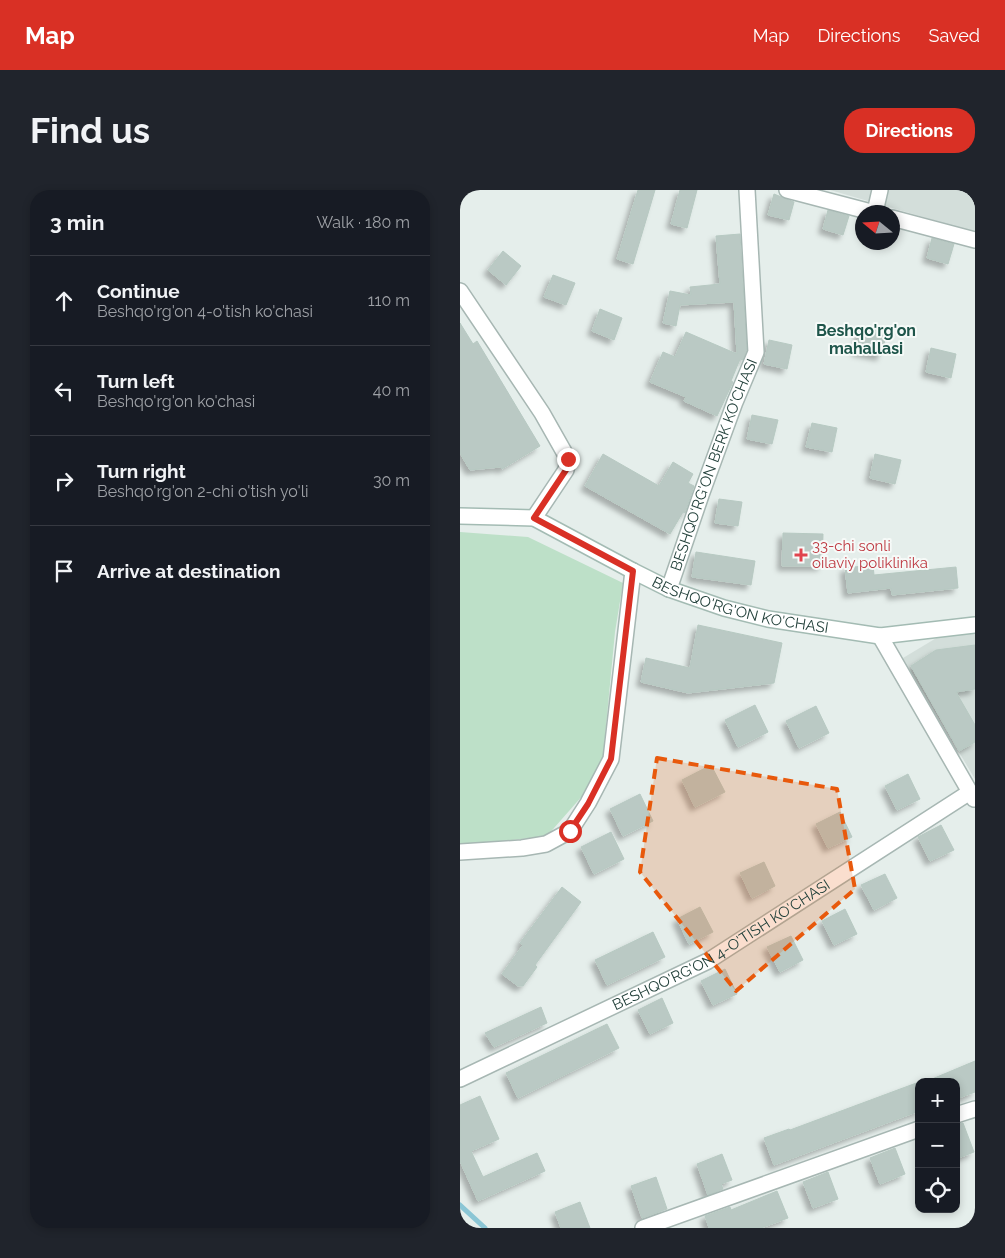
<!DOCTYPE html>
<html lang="en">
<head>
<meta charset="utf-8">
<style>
  :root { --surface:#171b24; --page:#20242c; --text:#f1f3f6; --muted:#9ea1a6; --line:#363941; --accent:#d93025 }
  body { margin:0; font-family:Raleway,sans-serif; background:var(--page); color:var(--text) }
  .controls { position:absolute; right:15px; bottom:15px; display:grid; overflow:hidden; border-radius:10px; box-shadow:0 2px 8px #0003 }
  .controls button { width:45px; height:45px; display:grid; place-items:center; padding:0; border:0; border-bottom:1px solid var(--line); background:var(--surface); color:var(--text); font:25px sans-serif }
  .compass { position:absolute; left:395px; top:15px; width:45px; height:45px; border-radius:50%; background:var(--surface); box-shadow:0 2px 8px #0003; rotate:288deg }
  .stop { position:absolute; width:15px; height:15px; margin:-11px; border:4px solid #d93025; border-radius:50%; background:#fff }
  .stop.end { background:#d93025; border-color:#fff; box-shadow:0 1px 5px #0008 }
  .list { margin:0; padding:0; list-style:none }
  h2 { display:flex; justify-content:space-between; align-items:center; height:65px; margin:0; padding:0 20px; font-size:21px }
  h2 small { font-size:16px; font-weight:400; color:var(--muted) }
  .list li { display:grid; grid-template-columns:32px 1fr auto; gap:15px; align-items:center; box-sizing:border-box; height:90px; padding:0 20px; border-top:1px solid var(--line) }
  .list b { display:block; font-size:19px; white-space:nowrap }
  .list p { margin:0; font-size:16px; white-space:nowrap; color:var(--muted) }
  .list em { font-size:16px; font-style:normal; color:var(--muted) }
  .icon { flex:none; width:28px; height:28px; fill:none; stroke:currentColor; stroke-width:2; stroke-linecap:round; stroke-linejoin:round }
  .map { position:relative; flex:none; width:515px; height:1038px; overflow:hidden; border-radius:20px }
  header { display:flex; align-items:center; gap:30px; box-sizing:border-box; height:70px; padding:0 25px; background:var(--accent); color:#fff }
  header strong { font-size:24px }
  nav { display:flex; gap:28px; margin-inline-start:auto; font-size:18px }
  .intro { display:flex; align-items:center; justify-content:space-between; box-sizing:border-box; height:120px; padding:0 30px }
  h1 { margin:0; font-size:35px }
  .button { padding:12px 22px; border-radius:20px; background:var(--accent); color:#fff; font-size:18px; font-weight:700 }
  main { display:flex; gap:30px; padding:0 30px }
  aside { flex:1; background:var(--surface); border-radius:20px; box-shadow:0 2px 8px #0003 }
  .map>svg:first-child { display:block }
  .built { fill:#d3deda }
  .green { fill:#bde0c8 }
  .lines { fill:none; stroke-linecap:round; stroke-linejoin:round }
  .stream { stroke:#8bc6d5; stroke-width:5 }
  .building { fill:#bac9c4; stroke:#b7c9c2; filter:url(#shadow) }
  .street-casing { stroke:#a7b7b3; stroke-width:18 }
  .secondary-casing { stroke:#a3bbb3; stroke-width:18 }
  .street { stroke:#fff; stroke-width:15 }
  .secondary { stroke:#fff; stroke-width:15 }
  .route { stroke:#d93025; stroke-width:6 }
  .marked { fill:#e8590c; fill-opacity:0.2; stroke:#e8590c; stroke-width:4; stroke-dasharray:10 6; stroke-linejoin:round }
  .health-dot { fill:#e0444e; stroke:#f6faf8; stroke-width:2 }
  .labels { text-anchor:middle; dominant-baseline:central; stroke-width:4; stroke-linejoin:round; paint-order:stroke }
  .street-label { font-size:15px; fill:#23413b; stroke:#f6faf8 }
  .health-label { font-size:15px; fill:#be3a42; stroke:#f6faf8; text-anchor:start }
  .neighbourhood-label { font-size:16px; font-weight:bold; fill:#1e554a; stroke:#f6faf8 }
</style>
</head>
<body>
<header>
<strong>Map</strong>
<nav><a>Map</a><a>Directions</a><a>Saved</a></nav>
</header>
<div class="intro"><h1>Find us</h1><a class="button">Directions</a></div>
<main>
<aside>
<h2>3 min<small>Walk · 180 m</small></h2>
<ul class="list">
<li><svg class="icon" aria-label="ahead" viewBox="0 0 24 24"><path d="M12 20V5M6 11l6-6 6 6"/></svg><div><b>Continue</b><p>Beshqo'rg'on 4-o'tish ko'chasi</p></div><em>110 m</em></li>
<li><svg class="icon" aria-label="left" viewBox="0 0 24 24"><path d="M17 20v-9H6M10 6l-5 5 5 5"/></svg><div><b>Turn left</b><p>Beshqo'rg'on ko'chasi</p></div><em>40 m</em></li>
<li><svg class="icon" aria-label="right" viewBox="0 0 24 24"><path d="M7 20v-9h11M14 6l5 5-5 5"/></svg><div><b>Turn right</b><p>Beshqo'rg'on 2-chi o'tish yo'li</p></div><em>30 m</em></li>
<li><svg class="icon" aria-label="arrive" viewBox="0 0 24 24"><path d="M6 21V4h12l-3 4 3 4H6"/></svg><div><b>Arrive at destination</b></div></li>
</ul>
</aside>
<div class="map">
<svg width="515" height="1038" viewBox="0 0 515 1038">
  <defs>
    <filter id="shadow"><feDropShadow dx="-4.5" dy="4.5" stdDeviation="2.5" flood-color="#0004"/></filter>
  </defs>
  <rect width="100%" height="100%" fill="#e5eeeb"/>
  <path class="built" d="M370 0H515V42Z
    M515 443V589L443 468 478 447Z"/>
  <path class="green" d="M0 342 68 347 163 393 155 442 143 567 131 596 87 646 0 656Z"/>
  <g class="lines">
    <path class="stream" d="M0 1015 25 1038"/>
  </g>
  <path class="building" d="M178 0H195L173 74 157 69Z
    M220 0H237L227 38 211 34Z
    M314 4 334 12 329 30 308 25Z
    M368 20 389 26 383 45 363 39Z
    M280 44 287 160 283 170 280 169 271 191 273 192 257 226 224 211 226 207 190 192 203 162 215 167 226 142 277 164 274 112 220 115 216 136 203 133 210 101 231 105 230 97 260 94 256 46Z
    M472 48 494 54 488 74 467 68Z
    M43 61 61 76 46 95 28 80Z
    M93 85 115 93 106 115 84 107Z
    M140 119 162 128 154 150 132 141Z
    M0 133 13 154 17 151 80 256 42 279 40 277 10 280 0 263Z
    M401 137 427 142 421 166 396 161Z
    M309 150 332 155 327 179 304 174Z
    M471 158 496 164 491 188 466 182Z
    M292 225 318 230 312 254 287 249Z
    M352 233 377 238 372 262 346 257Z
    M143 264 199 296 213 272 233 284 228 293 234 296 225 323 223 322 210 344 125 296Z
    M415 264 441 270 435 294 410 288Z
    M259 309 282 312 278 336 255 333Z
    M323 343 363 344 362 376H322Z
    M236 362 295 371 291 395 232 387Z
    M413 375 414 385 496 377 498 398 432 405 431 398 388 403 385 378Z
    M238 435 322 453 314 493 228 503 181 492 186 468 230 478Z
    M515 455V499L496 502 515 535V552L499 561 451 476 476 460Z
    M295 515 308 542 278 557 265 530Z
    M356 516 369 543 339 558 326 531Z
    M251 575 265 602 235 617 222 590Z
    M448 584 460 609 437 620 425 596Z
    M180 604 193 631 163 646 150 619Z
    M380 622 392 647 368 658 356 634Z
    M481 635 494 660 470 671 458 647Z
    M151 642 164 669 134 684 121 657Z
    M304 672 315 696 292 708 280 683Z
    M425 684 437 708 414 720 401 695Z
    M102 697 121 712 75 775 77 777 63 796H58L42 784 63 755 60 753Z
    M240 717 253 742 229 754 217 729Z
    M385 719 397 744 374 755 362 731Z
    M193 742 205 767 147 795 135 770Z
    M331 746 343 770 320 782 307 757Z
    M265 779 277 804 253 815 241 791Z
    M202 808 213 833 190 844 178 820Z
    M81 817 87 833 34 857 25 843Z
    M147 834 159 858 58 908 46 883Z
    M515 871V902L496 909V892H465Z
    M459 892V921L314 975 304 948 329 939 330 940Z
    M20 906 39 949 11 961 23 987 77 963 85 981 18 1011 0 971V915Z
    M503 933 514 962 496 969V934Z
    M435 958 445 984 420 994 410 968Z
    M262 964 272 990 261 994 263 999 248 1005 237 974Z
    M368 982 378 1009 353 1018 343 992Z
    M196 987 207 1019 182 1028 171 996Z
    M317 1001 328 1028 301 1038H249L245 1026 270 1017 271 1020Z
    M120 1012 130 1038H101L95 1022Z"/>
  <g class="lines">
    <defs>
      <g id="street">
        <path d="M327 0 411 22"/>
        <path d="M415 22 420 0"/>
        <path d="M432 28 515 50"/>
        <path d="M0 101 82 223 108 269 106 280 74 328"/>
        <path id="s1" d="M209 399 241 305 275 212 296 162 287 0"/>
        <path d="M420 446 514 609"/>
        <path d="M0 662 62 658 86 654 110 641 128 613 151 569 173 381"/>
        <path id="s2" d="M0 889 248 771 510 602"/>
        <path d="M496 925 515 919"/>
        <path d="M183 1038 459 939"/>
      </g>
      <g id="secondary">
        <path id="s3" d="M0 326 74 328 173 381 209 399 264 418 308 429 420 446 515 435"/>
      </g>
    </defs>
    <use href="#street" class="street-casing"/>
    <use href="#secondary" class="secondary-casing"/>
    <use href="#street" class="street"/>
    <use href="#secondary" class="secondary"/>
  </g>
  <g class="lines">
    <path class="route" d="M108 269 106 280 74 328 173 381 151 569 128 614 110 641"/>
  </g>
  <path class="marked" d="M197 568 377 599 395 699 276 801 180 682Z"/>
  <path class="health-dot" d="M338.5 357.5h5v5h5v5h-5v5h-5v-5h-5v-5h5z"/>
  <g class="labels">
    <g class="street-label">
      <text stroke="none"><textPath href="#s1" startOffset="132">BESHQO'RG'ON BERK KO'CHASI</textPath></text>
      <text stroke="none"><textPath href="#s3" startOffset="300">BESHQO'RG'ON KO'CHASI</textPath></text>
      <text stroke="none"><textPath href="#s2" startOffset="294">BESHQO'RG'ON 4-O'TISH KO'CHASI</textPath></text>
    </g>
    <g class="health-label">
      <text x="352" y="356">33-chi sonli<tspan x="352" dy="17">oilaviy poliklinika</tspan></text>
    </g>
    <g class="neighbourhood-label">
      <text x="406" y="140">Beshqo'rg'on<tspan x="406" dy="18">mahallasi</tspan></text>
    </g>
  </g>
</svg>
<div class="controls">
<button>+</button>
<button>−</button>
<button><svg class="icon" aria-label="locate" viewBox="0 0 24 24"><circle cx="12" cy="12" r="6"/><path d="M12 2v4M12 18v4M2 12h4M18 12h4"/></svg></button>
</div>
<svg class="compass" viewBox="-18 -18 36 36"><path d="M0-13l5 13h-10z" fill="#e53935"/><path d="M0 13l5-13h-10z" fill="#9ea1a6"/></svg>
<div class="stop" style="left:110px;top:641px"></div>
<div class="stop end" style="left:108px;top:269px"></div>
</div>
</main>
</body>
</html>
